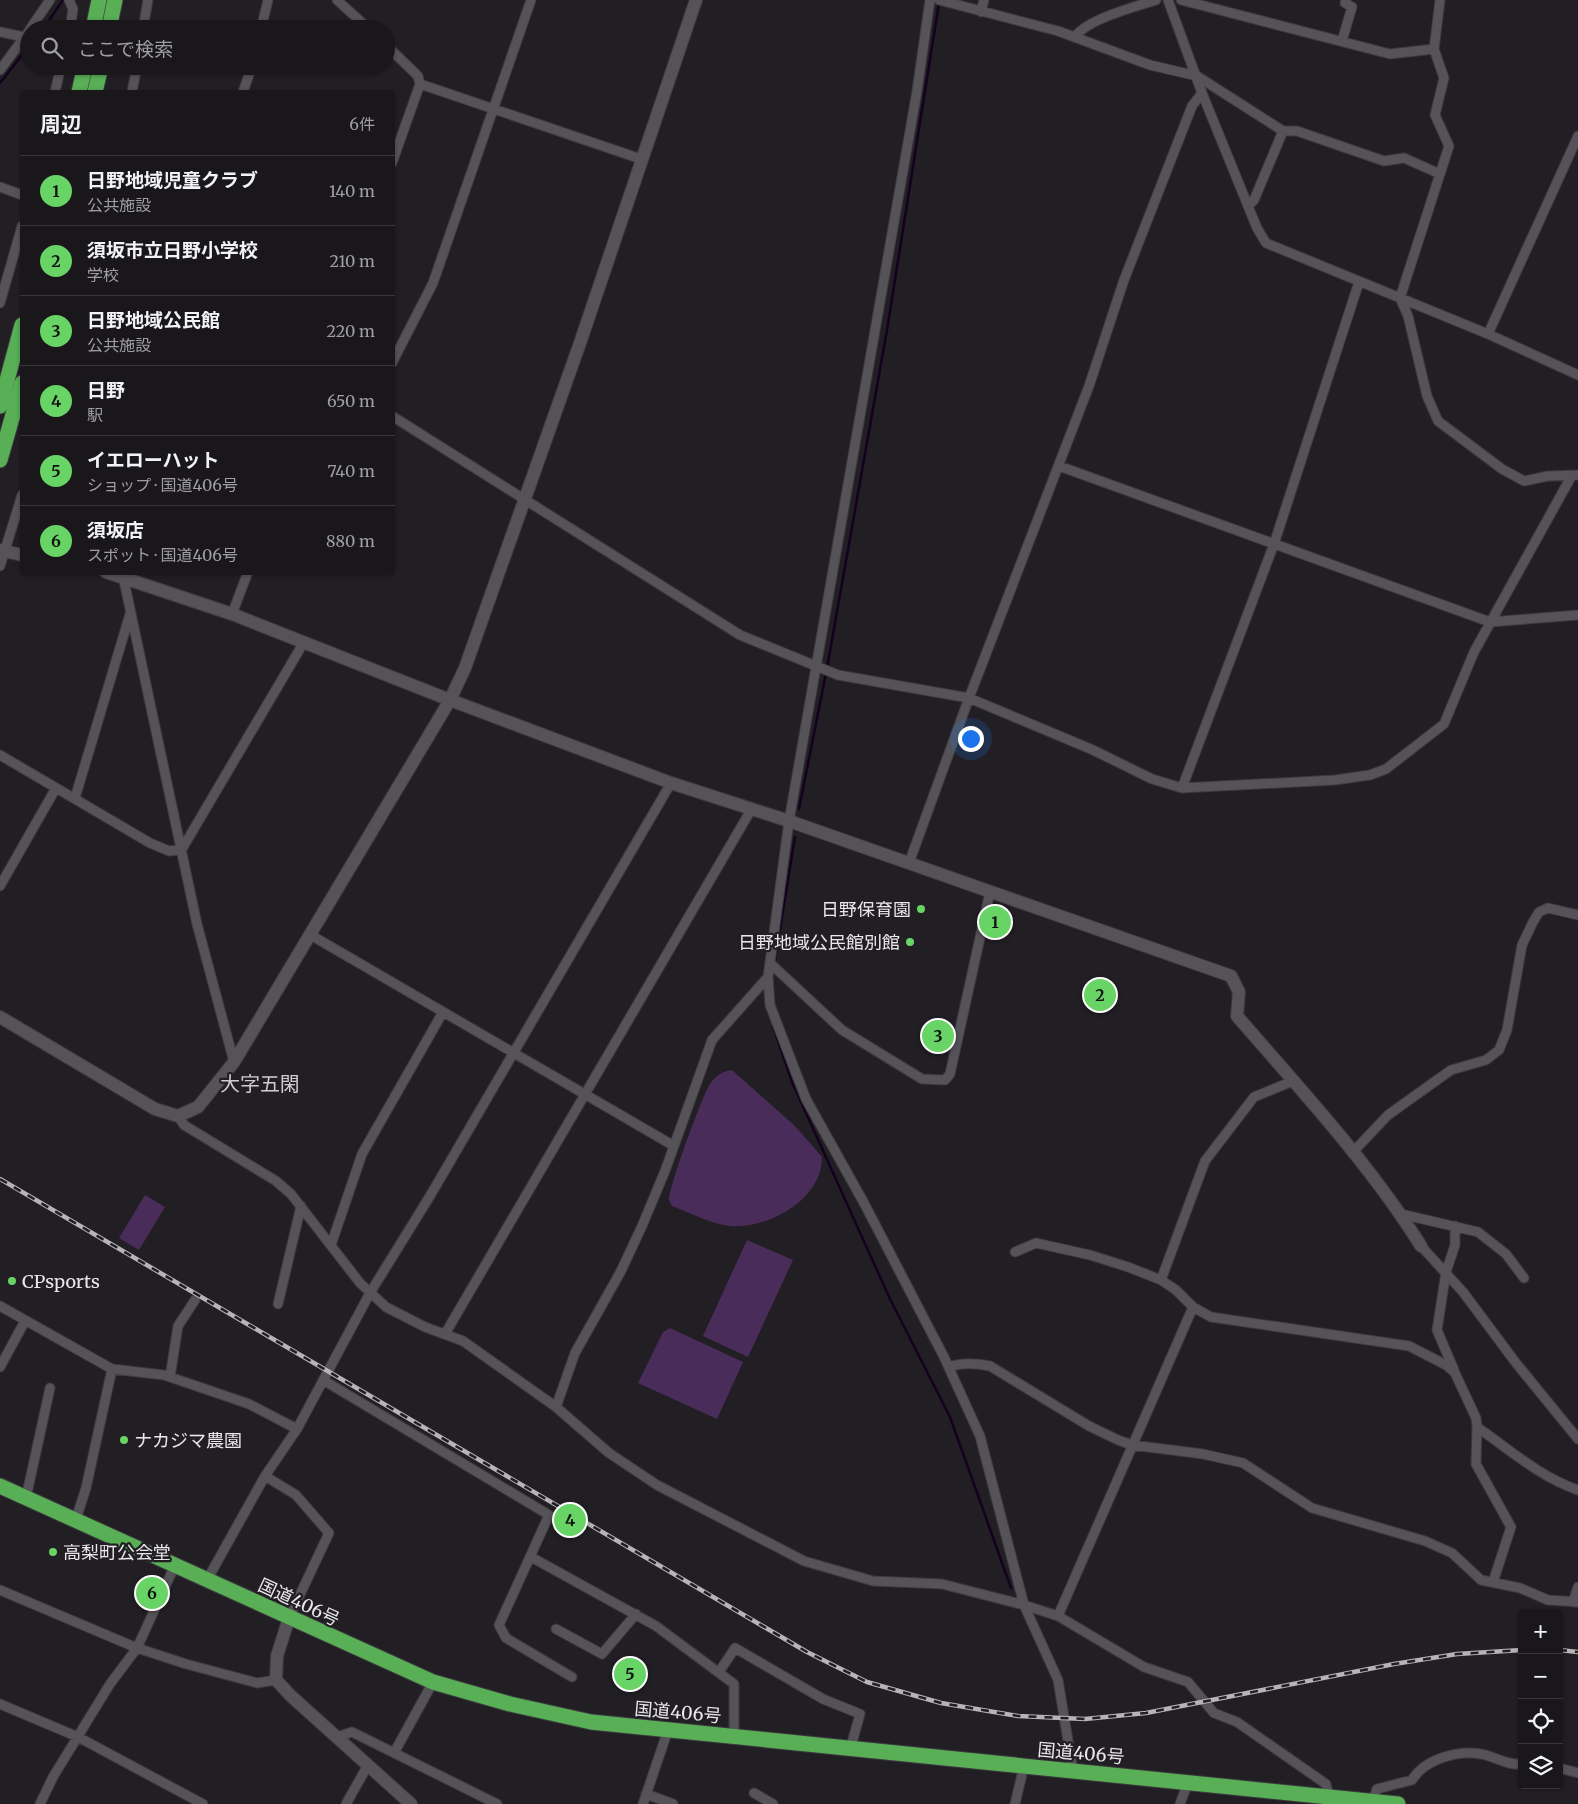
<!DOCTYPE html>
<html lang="ja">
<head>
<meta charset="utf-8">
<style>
  :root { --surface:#1a171b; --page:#272428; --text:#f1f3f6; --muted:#9f9fa3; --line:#38363a; --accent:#67d465 }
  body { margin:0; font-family:Merriweather,"Noto Sans JP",serif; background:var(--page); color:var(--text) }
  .controls { position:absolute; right:15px; bottom:15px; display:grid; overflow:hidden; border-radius:5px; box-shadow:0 1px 4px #0004 }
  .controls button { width:45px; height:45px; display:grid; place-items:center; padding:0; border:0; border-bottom:1px solid var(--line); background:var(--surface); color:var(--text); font:25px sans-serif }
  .you { position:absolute; left:970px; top:738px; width:18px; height:18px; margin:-12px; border:4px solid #fff; border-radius:50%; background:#1a73e8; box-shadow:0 0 0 8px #1a73e833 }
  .badge { display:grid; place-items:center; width:32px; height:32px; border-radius:50%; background:var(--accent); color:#111; font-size:16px; font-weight:700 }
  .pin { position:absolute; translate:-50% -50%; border:2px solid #fff; box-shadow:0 1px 5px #0006 }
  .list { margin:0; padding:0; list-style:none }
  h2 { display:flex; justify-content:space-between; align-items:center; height:65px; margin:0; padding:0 20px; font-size:21px }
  h2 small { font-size:16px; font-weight:400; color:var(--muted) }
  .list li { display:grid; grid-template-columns:32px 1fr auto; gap:15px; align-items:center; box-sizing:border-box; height:70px; padding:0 20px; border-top:1px solid var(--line) }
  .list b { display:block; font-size:19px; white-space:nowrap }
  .list p { margin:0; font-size:16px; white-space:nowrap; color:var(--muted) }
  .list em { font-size:16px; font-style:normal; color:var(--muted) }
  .icon { flex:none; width:28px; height:28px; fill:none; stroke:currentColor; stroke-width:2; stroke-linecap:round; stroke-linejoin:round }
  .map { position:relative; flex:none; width:1578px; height:1804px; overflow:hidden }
  .search { position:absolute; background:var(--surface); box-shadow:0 1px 4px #0004; left:20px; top:20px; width:375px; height:55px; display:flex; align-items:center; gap:12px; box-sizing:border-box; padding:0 18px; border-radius:28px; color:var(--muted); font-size:19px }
  .panel { position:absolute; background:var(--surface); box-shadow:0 1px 4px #0004; left:20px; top:90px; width:375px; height:485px; border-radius:5px }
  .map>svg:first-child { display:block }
  .pitch { fill:#4a2c5a }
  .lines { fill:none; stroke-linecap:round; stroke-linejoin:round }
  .stream { stroke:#14011f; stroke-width:2.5 }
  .street-casing { stroke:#3d3a3e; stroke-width:11 }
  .secondary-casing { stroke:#3d3a3e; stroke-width:14 }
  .highway-casing { stroke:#3d3a3e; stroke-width:17 }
  .street { stroke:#565358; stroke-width:9 }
  .secondary { stroke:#565358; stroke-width:12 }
  .highway { stroke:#58af56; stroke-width:15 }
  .rail-casing { stroke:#b6b4b7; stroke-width:4.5 }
  .rail { stroke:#221f24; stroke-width:2.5; stroke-dasharray:8; stroke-linecap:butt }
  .poi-dot { fill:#67d465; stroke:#221f24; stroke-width:2 }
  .labels { text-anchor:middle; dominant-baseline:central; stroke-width:4.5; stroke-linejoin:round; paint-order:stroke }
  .poi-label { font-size:18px; fill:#e9e7ea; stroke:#221f24; text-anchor:start }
  .street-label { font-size:18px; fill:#e9e7ea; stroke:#221f24 }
  .quarter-label { font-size:20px; fill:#cfcbd2; stroke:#221f24 }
</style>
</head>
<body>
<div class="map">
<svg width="1578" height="1804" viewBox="0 0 1578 1804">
  <rect width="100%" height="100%" fill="#221f24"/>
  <path class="pitch" d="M732 1070 795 1126 822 1157C822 1200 768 1229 730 1226 711 1224 689 1212 672 1206L669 1200C669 1187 702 1096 710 1084 715 1076 723 1071 732 1070Z
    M145 1195 165 1207 139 1250 119 1238Z
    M747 1240 793 1260 748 1357 703 1336Z
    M670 1328 743 1362 717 1419 638 1383 663 1332Z"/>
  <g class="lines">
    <path class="stream" d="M43 29 63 0
      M0 83 29 46
      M827 668 887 330 939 3
      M799 809 826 673
      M775 960 795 837
      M773 1026 792 1082 890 1299 950 1417 1011 1588"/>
    <defs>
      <path id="street" d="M69 0 73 9 70 29
        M337 0 369 29
        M930 0 917 91 789 821 768 977 770 1005 806 1099 864 1203 944 1357 980 1436 1024 1605 1058 1680 1073 1771
        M939 0 1058 31 1150 65 1197 76 1283 131H1297L1384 161 1404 158 1440 174
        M1168 0 1202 93 1257 228 1266 243 1488 334 1578 375
        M1181 0 1390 54 1434 49
        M1440 0 1434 49 1444 78 1435 115 1449 146 1400 298 1408 316 1427 396 1438 421 1502 469 1524 481 1548 476 1578 475
        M981 12 984 0
        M30 29 50 0
        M143 29 148 0
        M261 29 268 0
        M0 32 24 37
        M1075 37C1087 19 1135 7 1156 0
        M1342 41 1352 7 1345 3 1346 0
        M386 45 418 76 420 84 392 163
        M0 70 29 31
        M420 84 641 159
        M55 92 61 66
        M132 92 137 66
        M243 92 252 66
        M0 187 22 195
        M1248 206 1254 200 1283 131
        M0 303 22 226
        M1488 334 1578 136
        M392 363 433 283 531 0
        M392 416 740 635 838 675 969 698 1093 750 1152 779 1182 788 1335 780 1370 775 1386 769 1444 724 1474 652 1571 477
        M1059 466 1490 622 1578 615
        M0 566 22 495
        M123 576 197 924 234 1062
        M232 614 248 572
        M0 755 150 843 169 851 182 849 304 642
        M1182 788 1274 544 1359 282
        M75 798 130 614
        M909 863 969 698 1089 386 1124 280 1192 106 1202 93
        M0 886 56 788
        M309 934 674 1146
        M770 963 842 1030 922 1079 945 1080 950 1074 990 892
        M178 1116 184 1125 276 1181 291 1194 360 1283 386 1307 425 1327 463 1341 556 1407 609 1453 657 1485 804 1561 873 1581 942 1584 1024 1605 1058 1616 1144 1667 1188 1682 1214 1713 1237 1722 1326 1784 1329 1796
        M1352 1153 1388 1115 1451 1070 1486 1060 1499 1050 1507 1030 1522 945 1533 922 1539 912 1548 908 1578 915
        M1401 1214 1478 1232 1506 1254 1524 1278
        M331 1245 362 1154 443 1012
        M1421 1246 1463 1292 1516 1363 1578 1439
        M1015 1252 1036 1243 1090 1255 1128 1267 1161 1280 1176 1290 1193 1307 1211 1317 1409 1346 1446 1365 1455 1373 1476 1418 1477 1427C1510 1450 1540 1477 1578 1490
        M1161 1280 1205 1161 1254 1097 1293 1081
        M278 1304 301 1206
        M0 1306 112 1369 164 1375 249 1404 297 1429
        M445 1334 751 810
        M0 1367 25 1321
        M949 1367C962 1362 975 1363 990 1366L1089 1426 1118 1440 1132 1445 1203 1454 1243 1463 1312 1508 1425 1541 1452 1553 1481 1580 1520 1588 1548 1600 1578 1602
        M1454 1370 1437 1330 1446 1272 1455 1245V1226
        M170 1377 178 1326 195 1300
        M323 1380 549 1515 499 1625 506 1638 572 1677
        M556 1407 575 1353 621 1271 642 1226 665 1171 712 1040 768 977
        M1477 1427 1476 1464 1511 1527 1493 1582
        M265 1476 296 1495 329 1533 289 1618
        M26 1498 50 1388
        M76 1519 86 1488 112 1369
        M531 1557 656 1626 734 1684V1736
        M207 1580 265 1476 297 1429 370 1293 430 1196 671 783
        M0 1590 137 1648 186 1664 257 1683 276 1680
        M1573 1602 1578 1587
        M1058 1616 1193 1307
        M556 1629 602 1654 636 1614
        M719 1672 735 1648 823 1699 860 1714 850 1750
        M0 1704 78 1737 203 1804
        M337 1737 352 1732 497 1804
        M394 1753 433 1682
        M1559 1768 1578 1773
        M754 1793 773 1804
        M646 1794 673 1804
        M1373 1801 1377 1789 1412 1780C1425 1759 1457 1750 1481 1754 1494 1756 1508 1766 1522 1764
        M40 1804 53 1777 110 1684 137 1648 175 1565
        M346 1804 368 1765
        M643 1804 668 1730
        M1015 1804 1024 1766
        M1180 1804 1188 1782"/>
      <path id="secondary" d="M0 550 22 555
        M106 572 232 614 450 700 671 783 789 821 1231 976 1239 992 1237 1016C1301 1090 1369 1163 1421 1246
        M0 1017 155 1109 178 1116 198 1107 234 1062 450 700 465 668 580 343 696 0
        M289 1618 277 1656 276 1680 291 1696 411 1804"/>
      <path id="highway" d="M93 29 99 0
        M109 29 115 0
        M79 92 85 66
        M95 92 101 66
        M0 406 22 325
        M0 460 22 383
        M0 1486 433 1682 510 1704 591 1722 1398 1804"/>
    </defs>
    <use href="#street" class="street-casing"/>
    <use href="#secondary" class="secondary-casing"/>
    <use href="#highway" class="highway-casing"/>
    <use href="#street" class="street"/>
    <use href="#secondary" class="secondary"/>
    <use href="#highway" class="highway"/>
    <defs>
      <path id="rail" d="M0 1179 807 1652 867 1682 941 1703 1018 1716 1085 1719 1146 1713 1394 1664 1457 1654 1522 1650
        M1559 1650 1578 1652"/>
    </defs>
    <use href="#rail" class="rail-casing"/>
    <use href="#rail" class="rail"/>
  </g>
  <g class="poi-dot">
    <circle cx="921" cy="909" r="5"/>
    <circle cx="910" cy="942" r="5"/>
    <circle cx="12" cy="1281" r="5"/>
    <circle cx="124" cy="1440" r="5"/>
    <circle cx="53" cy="1552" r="5"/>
  </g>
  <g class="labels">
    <g class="poi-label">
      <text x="911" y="909" text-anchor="end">日野保育園</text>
      <text x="900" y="942" text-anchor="end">日野地域公民館別館</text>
      <text x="22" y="1281">CPsports</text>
      <text x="134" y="1440">ナカジマ農園</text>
      <text x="63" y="1552">高梨町公会堂</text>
    </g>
    <g class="street-label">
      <text transform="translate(299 1602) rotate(25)">国道406号</text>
      <text transform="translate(678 1712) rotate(5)">国道406号</text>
      <text transform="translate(1081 1753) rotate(5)">国道406号</text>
    </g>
    <g class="quarter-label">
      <text x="260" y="1083">大字五閑</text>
    </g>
  </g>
</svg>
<div class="controls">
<button>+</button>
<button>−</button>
<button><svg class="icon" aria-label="locate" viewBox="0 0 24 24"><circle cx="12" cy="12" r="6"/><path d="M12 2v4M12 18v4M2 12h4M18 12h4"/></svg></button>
<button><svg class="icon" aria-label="layers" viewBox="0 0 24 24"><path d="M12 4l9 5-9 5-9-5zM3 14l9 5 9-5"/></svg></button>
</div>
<div class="you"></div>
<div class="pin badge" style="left:995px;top:922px">1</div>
<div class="pin badge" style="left:1100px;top:995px">2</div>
<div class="pin badge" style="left:938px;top:1036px">3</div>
<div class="pin badge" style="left:570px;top:1520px">4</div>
<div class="pin badge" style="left:630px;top:1674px">5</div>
<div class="pin badge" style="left:152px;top:1593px">6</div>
<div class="search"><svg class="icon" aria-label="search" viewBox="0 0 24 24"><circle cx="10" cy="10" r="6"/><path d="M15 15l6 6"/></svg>ここで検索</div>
<section class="panel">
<h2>周辺<small>6件</small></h2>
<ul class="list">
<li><span class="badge">1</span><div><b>日野地域児童クラブ</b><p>公共施設</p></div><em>140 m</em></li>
<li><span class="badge">2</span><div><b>須坂市立日野小学校</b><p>学校</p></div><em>210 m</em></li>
<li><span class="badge">3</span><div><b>日野地域公民館</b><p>公共施設</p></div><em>220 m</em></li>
<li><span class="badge">4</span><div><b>日野</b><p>駅</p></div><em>650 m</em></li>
<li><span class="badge">5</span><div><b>イエローハット</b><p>ショップ · 国道406号</p></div><em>740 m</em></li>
<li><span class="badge">6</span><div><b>須坂店</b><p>スポット · 国道406号</p></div><em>880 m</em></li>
</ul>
</section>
</div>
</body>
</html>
